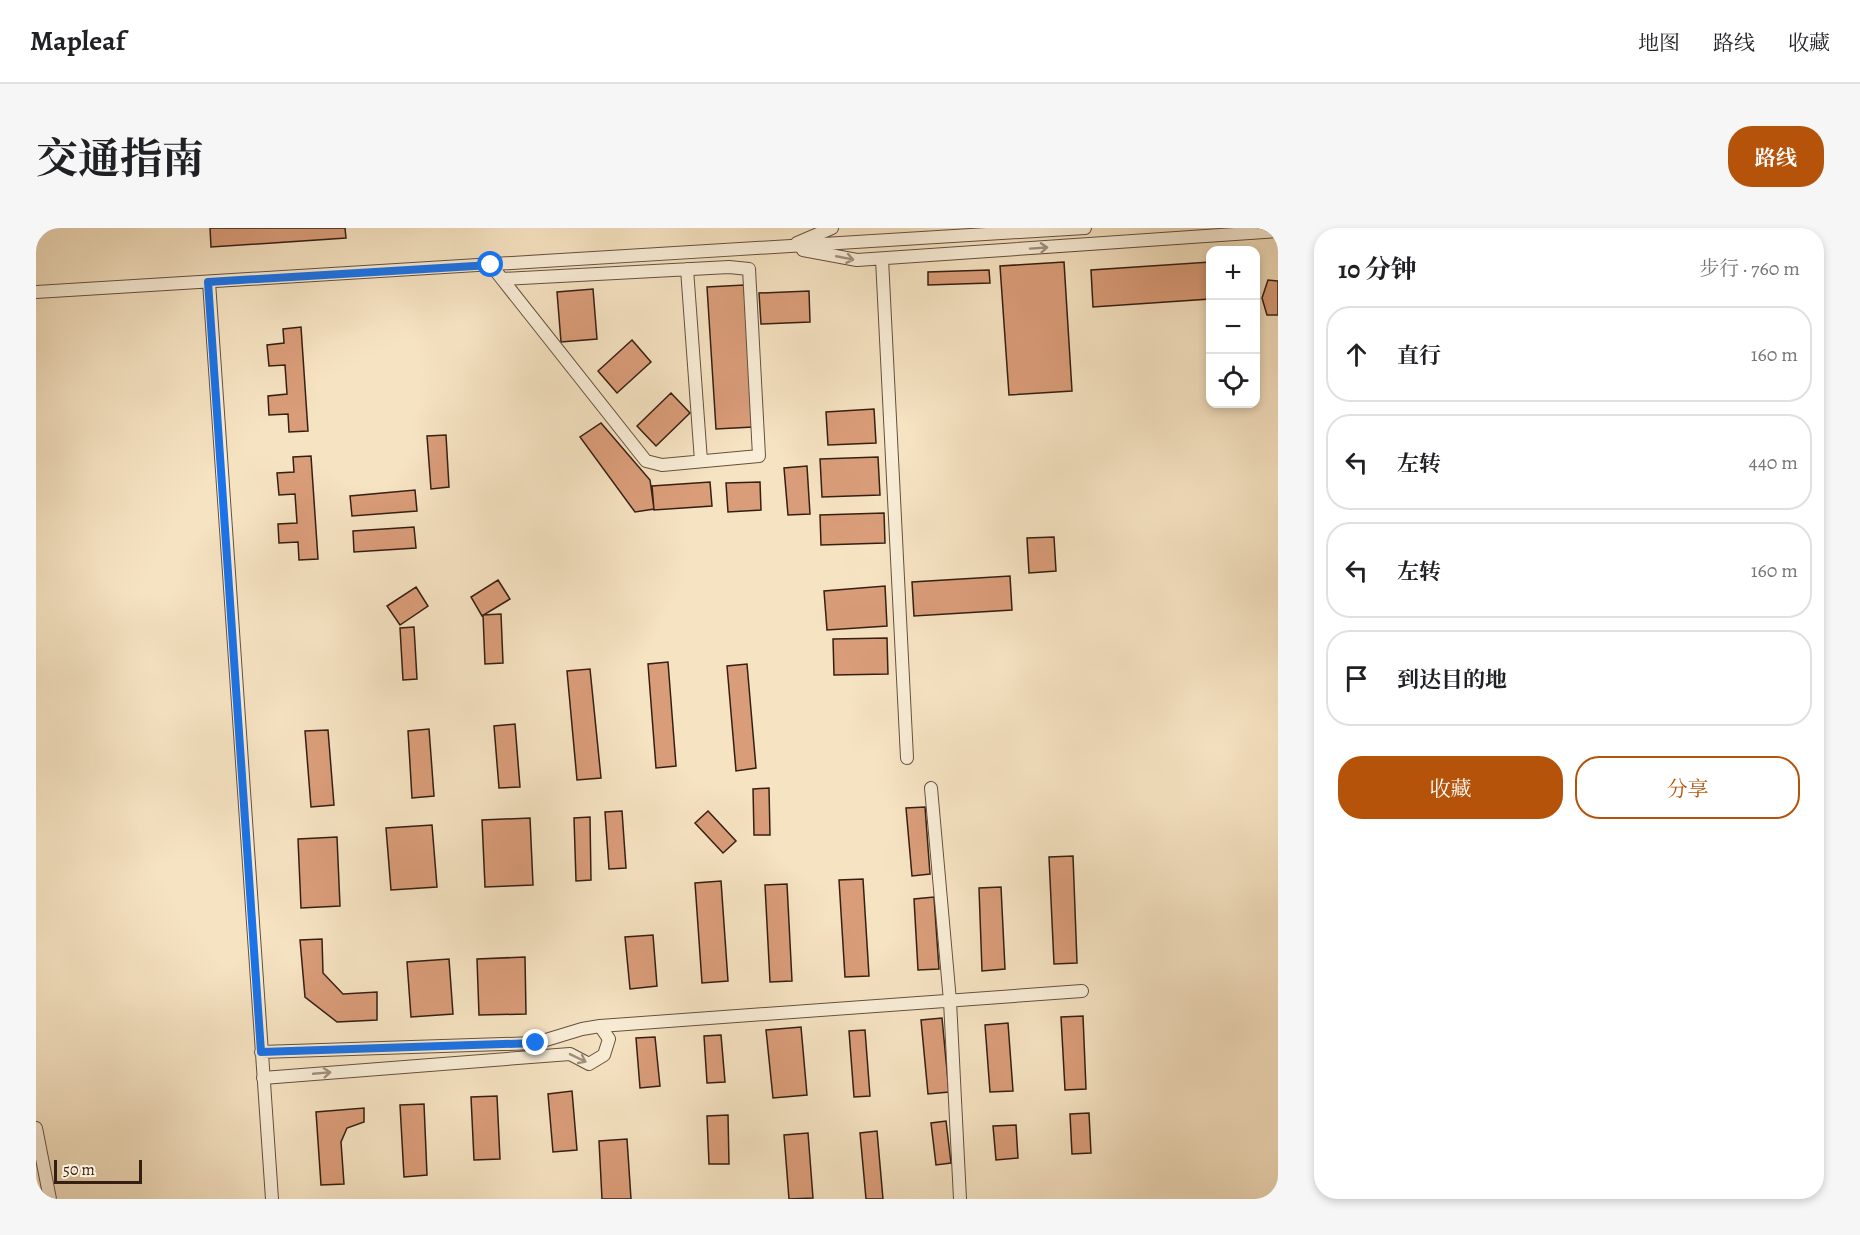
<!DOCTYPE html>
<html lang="zh">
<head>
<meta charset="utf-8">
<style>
  :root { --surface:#fff; --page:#f6f6f6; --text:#202124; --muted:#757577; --line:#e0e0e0; --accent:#b45309 }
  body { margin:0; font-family:Alegreya,"Noto Serif SC",serif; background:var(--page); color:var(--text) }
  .controls { position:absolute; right:18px; top:18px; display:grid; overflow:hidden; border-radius:12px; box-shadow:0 3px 9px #0003 }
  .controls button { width:54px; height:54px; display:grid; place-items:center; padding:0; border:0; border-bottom:2px solid var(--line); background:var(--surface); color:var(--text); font:30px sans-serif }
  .scale { position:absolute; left:18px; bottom:15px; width:88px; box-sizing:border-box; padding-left:6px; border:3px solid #351f13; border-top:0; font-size:16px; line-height:21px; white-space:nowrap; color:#351f13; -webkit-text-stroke:4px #f9edd7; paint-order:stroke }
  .stop { position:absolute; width:18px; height:18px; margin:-14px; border:4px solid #1a73e8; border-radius:50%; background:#fff }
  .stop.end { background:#1a73e8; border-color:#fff; box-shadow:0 2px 6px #0008 }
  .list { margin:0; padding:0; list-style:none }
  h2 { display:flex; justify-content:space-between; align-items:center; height:78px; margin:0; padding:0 24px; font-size:26px }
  h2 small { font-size:20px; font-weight:400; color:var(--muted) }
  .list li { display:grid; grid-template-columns:39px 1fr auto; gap:18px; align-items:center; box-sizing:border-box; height:96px; margin:0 12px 12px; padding:0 12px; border:2px solid var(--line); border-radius:24px }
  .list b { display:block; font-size:22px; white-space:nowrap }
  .list em { font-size:20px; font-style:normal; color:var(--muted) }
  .actions { display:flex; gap:12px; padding:18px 24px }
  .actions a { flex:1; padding:14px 0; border:2px solid var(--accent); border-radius:24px; text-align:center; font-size:21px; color:var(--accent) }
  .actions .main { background:var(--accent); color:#fff }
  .icon { flex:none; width:33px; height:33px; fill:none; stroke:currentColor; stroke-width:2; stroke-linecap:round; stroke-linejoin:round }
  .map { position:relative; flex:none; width:1242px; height:971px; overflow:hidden; border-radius:24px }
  header { display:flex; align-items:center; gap:36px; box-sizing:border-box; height:84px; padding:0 30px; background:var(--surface); border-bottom:2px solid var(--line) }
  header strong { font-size:28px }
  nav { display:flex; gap:33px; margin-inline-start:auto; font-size:21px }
  .intro { display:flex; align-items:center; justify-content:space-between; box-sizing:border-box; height:144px; padding:0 36px }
  h1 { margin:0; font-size:42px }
  .button { padding:15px 27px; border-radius:24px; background:var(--accent); color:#fff; font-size:21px; font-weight:700 }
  main { display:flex; gap:36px; padding:0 36px }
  aside { flex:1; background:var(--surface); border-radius:24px; box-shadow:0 3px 9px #0003 }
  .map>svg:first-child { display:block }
  .building { fill:#da9d79; stroke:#351f13; stroke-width:1.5 }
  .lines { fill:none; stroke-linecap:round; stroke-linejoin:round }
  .minor-casing { stroke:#65503f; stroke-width:14 }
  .minor { stroke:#f9edd7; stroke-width:12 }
  .oneway { stroke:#a1907f }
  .route { stroke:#1a73e8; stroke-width:8 }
</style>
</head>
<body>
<header>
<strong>Mapleaf</strong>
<nav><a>地图</a><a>路线</a><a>收藏</a></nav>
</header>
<div class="intro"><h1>交通指南</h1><a class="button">路线</a></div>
<main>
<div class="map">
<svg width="1242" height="971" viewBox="0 0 1242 971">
  <rect width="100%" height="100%" fill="#f6e3c2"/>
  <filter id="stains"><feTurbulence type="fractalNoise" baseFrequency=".00333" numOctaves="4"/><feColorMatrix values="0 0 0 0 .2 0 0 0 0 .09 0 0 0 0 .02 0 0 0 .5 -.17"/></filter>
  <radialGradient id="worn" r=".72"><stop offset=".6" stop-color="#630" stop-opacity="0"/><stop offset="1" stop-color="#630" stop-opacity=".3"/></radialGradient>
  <path class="building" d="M174 0H309L310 10 175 19Z
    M1028 34 1036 163 973 167 964 38Z
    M1174 34V71L1057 79 1055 42Z
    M953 42 954 55 892 57V44Z
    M1232 52 1242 53V87H1231L1226 70Z
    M708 57 717 199 680 201 671 59Z
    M557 61 561 111 525 114 521 64Z
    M773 63 774 94 725 96 723 65Z
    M265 99 272 203 253 204 252 186 233 187 232 168 251 166 249 137 233 138 231 117 248 115 247 101Z
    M596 112 615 134 581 165 562 143Z
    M635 165 654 185 620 218 601 198Z
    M838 181 840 215 792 217 790 184Z
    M565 195 614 252 618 281 599 284 544 209Z
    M410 207 413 259 395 261 391 208Z
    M275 228 282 331 263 332 262 314 243 315 242 296 261 295 259 266 243 267 241 245 258 244 257 229Z
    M842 229 844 267 786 269 784 231Z
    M771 238 774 286 752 287 748 240Z
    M674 254 676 278 618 282 616 258Z
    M724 254 725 282 692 284 690 255Z
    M379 262 381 283 316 288 314 268Z
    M848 285 849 315 785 317 784 287Z
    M378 299 380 320 318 324 317 303Z
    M1018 309 1020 343 993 345 991 310Z
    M974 348 976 382 878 388 876 354Z
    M462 352 474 371 446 388 435 369Z
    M849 358 851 398 791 402 788 363Z
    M380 359 392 378 364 397 351 378Z
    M465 386 467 435 449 436 447 387Z
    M378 399 381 451 367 452 364 400Z
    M851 410 852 446 798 447 797 411Z
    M632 434 640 538 620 540 612 436Z
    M711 436 720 540 700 543 691 438Z
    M554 441 565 550 541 552 531 443Z
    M479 496 484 559 463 560 458 498Z
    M393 501 398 568 376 570 372 503Z
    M292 502 298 577 275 579 269 503Z
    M733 560 734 607H718L717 561Z
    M889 579 894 646 876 648 870 580Z
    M586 583 590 640 573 641 569 584Z
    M672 583 700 613 687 625 659 595Z
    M554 589 555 652 540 653 538 590Z
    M494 590 497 657 449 659 446 592Z
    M396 597 401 659 355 662 350 600Z
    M301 609 304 678 265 680 262 611Z
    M1037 628 1041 735 1018 736 1013 629Z
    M827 651 833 748 809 749 803 652Z
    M685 653 692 753 666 755 659 655Z
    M751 656 756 753 734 754 729 657Z
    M965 659 969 741 946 743 943 660Z
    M898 669 903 741 882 742 878 671Z
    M617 707 621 758 594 761 589 709Z
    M286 711 287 745 307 766 341 764V792L301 794 269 769 264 712Z
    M489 729 490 786 443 787 441 731Z
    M413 731 417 786 375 789 371 734Z
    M1047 788 1050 861 1029 862 1025 789Z
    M906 790 913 864 892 866 885 792Z
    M972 795 977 863 954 864 949 797Z
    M765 799 771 867 737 870 730 802Z
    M829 802 834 868 818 869 813 803Z
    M685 807 689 854 671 855 668 808Z
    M619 809 624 858 604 860 600 810Z
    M536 863 541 922 517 924 512 866Z
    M461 868 464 931 438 932 435 869Z
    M388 876 391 947 368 949 364 877Z
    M328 880V894L311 900 305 914 308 956 285 957 280 884Z
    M1053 885 1055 925 1036 926 1034 886Z
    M692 887 693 936H673L671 888Z
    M910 893 915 935 900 937 895 895Z
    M980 897 982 930 960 932 957 898Z
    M841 903 847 971H830L824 905Z
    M772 905 777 970 753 971 748 907Z
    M591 911 595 971H566L563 913Z"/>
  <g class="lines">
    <defs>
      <path id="minor" d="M761 15 796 0
        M767 22 821 32 1242 3
        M846 31 871 530
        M455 37 466 51 610 233 626 237 723 228 713 41 693 39 466 51
        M651 41 665 233
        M173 54 236 971
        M0 64 1049 0
        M895 560 914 773 924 971
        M564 798 1046 763
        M225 824 500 815 546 801 564 798 573 811 568 827 553 836 534 826 227 850
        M0 900 14 971"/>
    </defs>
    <use href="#minor" class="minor-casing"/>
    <use href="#minor" class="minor"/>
  </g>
  <defs><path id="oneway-shaft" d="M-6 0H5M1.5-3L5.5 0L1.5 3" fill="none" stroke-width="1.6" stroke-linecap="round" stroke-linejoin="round" transform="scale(1.5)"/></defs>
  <g class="oneway">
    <use href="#oneway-shaft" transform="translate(1003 20) rotate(-4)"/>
    <use href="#oneway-shaft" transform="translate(809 30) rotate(11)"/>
    <use href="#oneway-shaft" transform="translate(542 830) rotate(26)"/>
    <use href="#oneway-shaft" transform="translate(286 845) rotate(-5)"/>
  </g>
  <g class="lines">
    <path class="route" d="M455 37 172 54 225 824 500 815"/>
  </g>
  <rect width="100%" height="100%" filter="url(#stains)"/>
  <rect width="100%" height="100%" fill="url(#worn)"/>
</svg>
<div class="controls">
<button>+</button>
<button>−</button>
<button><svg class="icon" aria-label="locate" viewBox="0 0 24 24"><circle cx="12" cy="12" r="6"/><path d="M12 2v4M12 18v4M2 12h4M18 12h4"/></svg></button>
</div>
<div class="scale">50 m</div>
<div class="stop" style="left:455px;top:37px"></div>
<div class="stop end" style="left:500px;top:815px"></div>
</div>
<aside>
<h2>10 分钟<small>步行 · 760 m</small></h2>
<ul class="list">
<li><svg class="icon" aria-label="ahead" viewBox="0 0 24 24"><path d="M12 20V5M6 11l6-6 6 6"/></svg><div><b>直行</b></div><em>160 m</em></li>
<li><svg class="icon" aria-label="left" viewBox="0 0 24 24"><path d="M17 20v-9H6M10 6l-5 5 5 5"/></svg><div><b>左转</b></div><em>440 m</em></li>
<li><svg class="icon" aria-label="left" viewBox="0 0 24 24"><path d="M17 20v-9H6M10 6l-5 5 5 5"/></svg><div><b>左转</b></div><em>160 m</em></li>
<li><svg class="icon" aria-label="arrive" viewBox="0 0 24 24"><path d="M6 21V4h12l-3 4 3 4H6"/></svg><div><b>到达目的地</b></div></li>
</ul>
<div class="actions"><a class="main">收藏</a><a>分享</a></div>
</aside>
</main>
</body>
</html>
